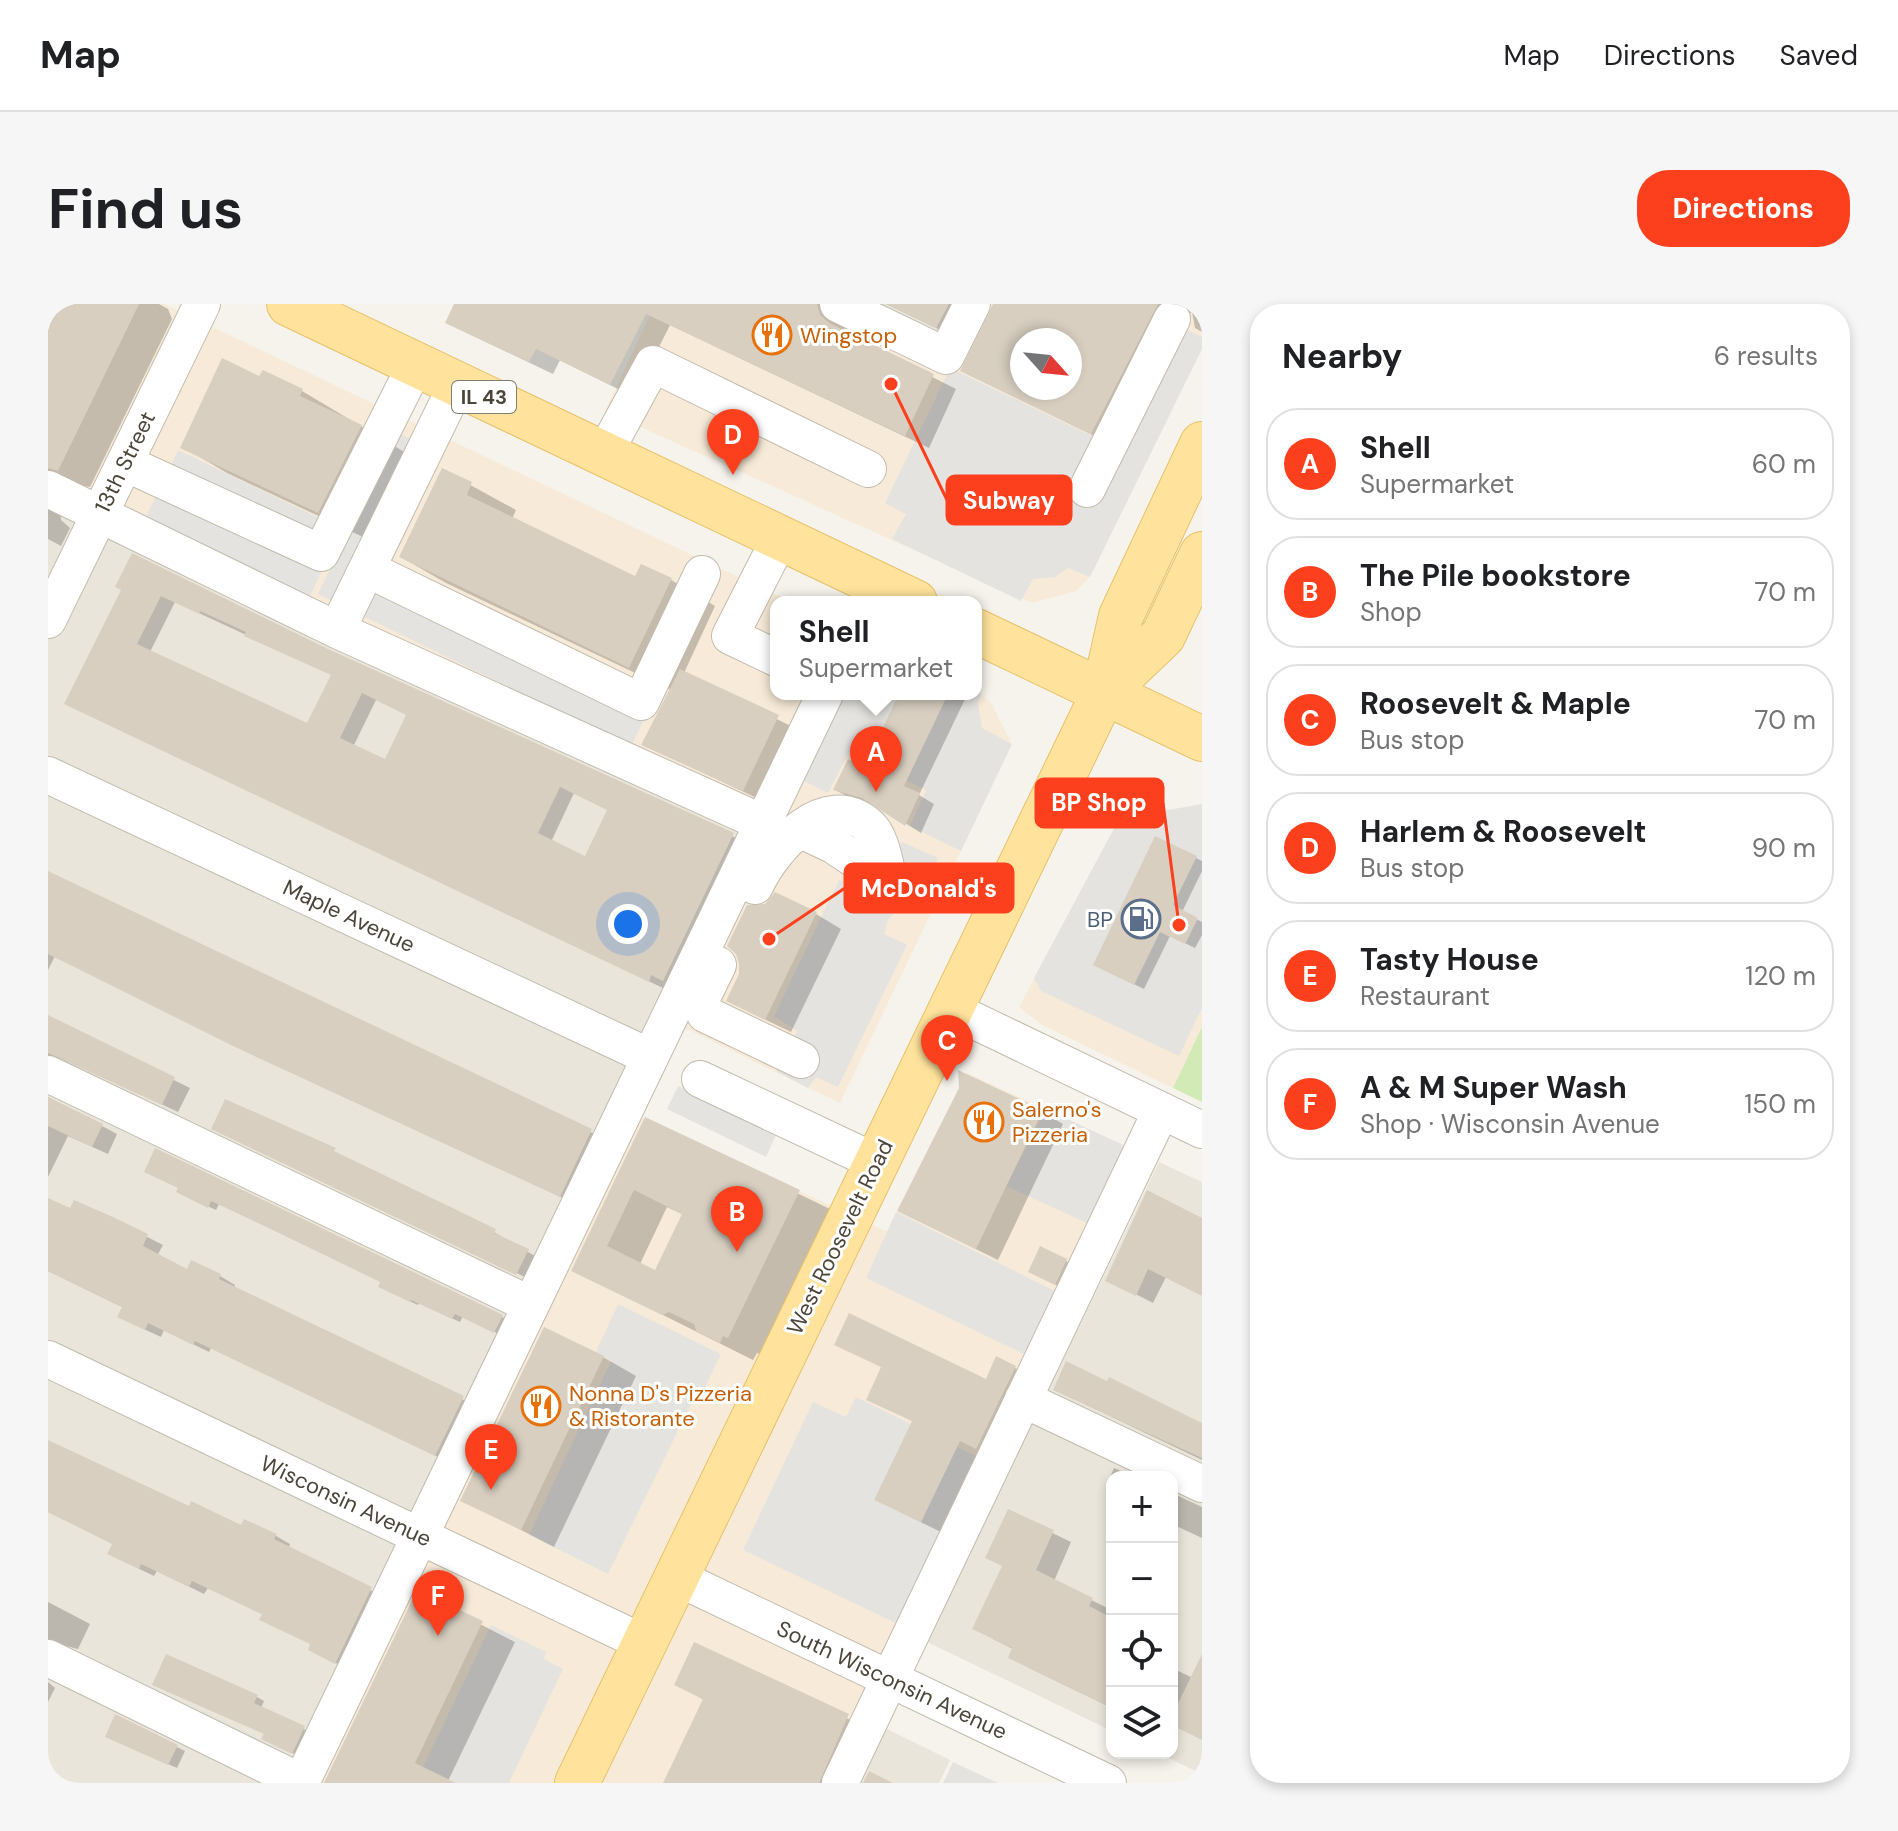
<!DOCTYPE html>
<html lang="en">
<head>
<meta charset="utf-8">
<style>
  :root { --surface:#fff; --page:#f6f6f6; --text:#202124; --muted:#757577; --line:#e0e0e0; --accent:#fc3f1d }
  body { margin:0; font-family:"DM Sans",sans-serif; background:var(--page); color:var(--text) }
  .controls { position:absolute; right:24px; bottom:24px; display:grid; overflow:hidden; border-radius:16px; box-shadow:0 4px 12px #0003 }
  .controls button { width:72px; height:72px; display:grid; place-items:center; padding:0; border:0; border-bottom:2px solid var(--line); background:var(--surface); color:var(--text); font:40px sans-serif }
  .compass { position:absolute; left:962px; top:24px; width:72px; height:72px; border-radius:50%; background:var(--surface); box-shadow:0 4px 12px #0003; rotate:117deg }
  .you { position:absolute; left:580px; top:620px; width:28px; height:28px; margin:-20px; border:6px solid #fff; border-radius:50%; background:#1a73e8; box-shadow:0 0 0 12px #1a73e833 }
  .badge { display:grid; place-items:center; width:52px; height:52px; border-radius:50%; background:var(--accent); color:#fff; font-size:26px; font-weight:700 }
  .pin { position:absolute; translate:-50% -66px; filter:drop-shadow(0 2px 4px #0008) }
  .pin::after { content:''; position:absolute; top:42px; width:28px; height:24px; background:inherit; clip-path:polygon(0 0,100% 0,50% 100%) }
  .popup { position:absolute; left:722px; top:292px; width:212px; height:104px; box-sizing:border-box; display:grid; place-content:center; border-radius:16px; background:var(--surface); filter:drop-shadow(0 2px 6px #0005); font-size:26px; white-space:nowrap; color:var(--muted) }
  .popup b { font-size:30px; color:var(--text) }
  .popup::after { content:''; position:absolute; left:50%; top:100%; margin-left:-16px; border:16px solid transparent; border-top-color:var(--surface) }
  .list { margin:0; padding:0; list-style:none }
  h2 { display:flex; justify-content:space-between; align-items:center; height:104px; margin:0; padding:0 32px; font-size:34px }
  h2 small { font-size:26px; font-weight:400; color:var(--muted) }
  .list li { display:grid; grid-template-columns:52px 1fr auto; gap:24px; align-items:center; box-sizing:border-box; height:112px; margin:0 16px 16px; padding:0 16px; border:2px solid var(--line); border-radius:32px }
  .list b { display:block; font-size:30px; white-space:nowrap }
  .list p { margin:0; font-size:26px; white-space:nowrap; color:var(--muted) }
  .list em { font-size:26px; font-style:normal; color:var(--muted) }
  .icon { flex:none; width:44px; height:44px; fill:none; stroke:currentColor; stroke-width:2; stroke-linecap:round; stroke-linejoin:round }
  .map { position:relative; flex:none; width:1154px; height:1479px; overflow:hidden; border-radius:32px }
  header { display:flex; align-items:center; gap:48px; box-sizing:border-box; height:112px; padding:0 40px; background:var(--surface); border-bottom:2px solid var(--line) }
  header strong { font-size:38px }
  nav { display:flex; gap:44px; margin-inline-start:auto; font-size:28px }
  .intro { display:flex; align-items:center; justify-content:space-between; box-sizing:border-box; height:192px; padding:0 48px }
  h1 { margin:0; font-size:56px }
  .button { padding:20px 36px; border-radius:32px; background:var(--accent); color:#fff; font-size:28px; font-weight:700 }
  main { display:flex; gap:48px; padding:0 48px }
  aside { flex:1; background:var(--surface); border-radius:32px; box-shadow:0 4px 12px #0003 }
  .map>svg:first-child { display:block }
  .residential { fill:#eae5da }
  .commercial { fill:#f7ead8; fill-rule:evenodd }
  .green { fill:#d2eab5 }
  .parking { fill:#e5e3e0; fill-rule:evenodd }
  .shadow { fill:#0003; fill-rule:evenodd }
  .building { fill:#d8cfc1; fill-rule:evenodd }
  .lines { fill:none; stroke-linecap:round; stroke-linejoin:round }
  .minor-casing { stroke:#c2bbae; stroke-width:38 }
  .major-casing { stroke:#e6c16a; stroke-width:46 }
  .minor { stroke:#fff; stroke-width:36 }
  .major { stroke:#ffe39c; stroke-width:44 }
  .labels { text-anchor:middle; dominant-baseline:central; stroke-width:6; stroke-linejoin:round; paint-order:stroke }
  .shield { fill:#fff; stroke:#817c74; stroke-width:2 }
  .shield-label { font-size:20px; font-weight:bold; fill:#4b4439 }
  .food-label { font-size:22px; fill:#c56008; stroke:#fff; text-anchor:start }
  .street-label { font-size:22px; fill:#4b4439; stroke:#fff }
  .service-label { font-size:22px; fill:#4e5e75; stroke:#fff; text-anchor:end }
  .leader { fill:none; stroke:#fc3f1d; stroke-width:3 }
  .callout-dot { fill:#fc3f1d; stroke:#fff; stroke-width:3 }
  .callout { fill:#fc3f1d; stroke:#fc3f1d; stroke-width:3 }
  .callout-label { font-size:24px; text-anchor:middle; font-weight:bold; fill:#fff }
</style>
</head>
<body>
<header>
<strong>Map</strong>
<nav><a>Map</a><a>Directions</a><a>Saved</a></nav>
</header>
<div class="intro"><h1>Find us</h1><a class="button">Directions</a></div>
<main>
<div class="map">
<svg width="1154" height="1479" viewBox="0 0 1154 1479">
  <rect width="100%" height="100%" fill="#f6f3ec"/>
  <path class="residential" d="M831 0H914L899 32Z
    M0 192 694 524 236 1479H0Z
    M1111 858 1154 878V1470L1110 1449H1124V1173H1064V1427L879 1338Z
    M833 1422 902 1456 891 1479H806Z"/>
  <path class="commercial" d="M0 0H116L743 298H728V390H760L705 504 0 192Z
    M607 0H770L898 62 940 0H1154V43L1042 273 1028 287 984 299 557 107ZM974 36H1022V84H974Z
    M928 386 943 399 964 440 792 799 626 719 783 390H928Z
    M1154 500V723L1125 784 994 721 971 703 1071 515Z
    M919 769 1088 848 783 1479H257L583 809 840 928Z"/>
  <path class="green" d="M1154 723V798L1125 784Z"/>
  <path class="parking" d="M1110 13 1154 33V45L1042 273 1020 264 1007 273 985 275 973 297 844 235 858 210 837 199 902 64 1051 135Z
    M348 128 395 151 344 257 610 386 583 443 270 290Z
    M130 146 294 225 262 292 98 213Z
    M928 386 933 389 930 399 934 424 964 440 913 547 862 522 878 486 801 448 780 489 744 471 783 390H928Z
    M1154 500V704L1131 752 993 687 986 674 1071 515ZM1125 602 1150 614 1137 640 1112 628Z
    M854 538 890 554 865 609 857 605 848 607 840 616 836 630 859 641 790 783 768 773 760 784 729 768 749 727 726 712 791 576 800 578 844 558Z
    M630 782 729 829 718 853 619 805Z
    M998 805 1090 848 1052 925 958 882Z
    M848 908 1019 993 988 1056 818 974Z
    M570 1000 673 1050 650 1098 645 1096 560 1270 481 1231 563 1057 548 1048Z
    M808 1093 938 1157 858 1324 695 1246 765 1098 798 1113ZM900 1161 873 1218 826 1196Z
    M443 1321 498 1348 496 1355 515 1365 461 1479H408L375 1463Z
    M905 1458 950 1479H895Z"/>
  <path class="shadow" d="M0 0H111L120 5 124 15 42 183 30 181 11 195 13 216 22 224 13 242 0 235Z
    M408 0H800L792 17 801 31 908 85 881 144 622 21 586 93 512 56 505 70 423 31 400 18Z
    M838 0H933L913 36Z
    M947 0H1154V28L1147 24 1144 8 1129 18 1067 142 938 79ZM974 36H1022V84H974Z
    M212 75 254 87 358 149 315 233 179 169 135 143Z
    M395 166 468 206 464 215 588 274 623 276 667 302 636 369 755 428 721 500 595 440 623 386 398 279 353 253Z
    M85 252 279 347 699 539 630 683 618 678 615 684 33 407ZM127 298 285 371 260 422 102 348ZM328 396 360 411 338 458 305 443ZM526 489 561 506 538 555 503 538Z
    M853 390H912L918 393 871 491 886 500 873 529 828 501 803 494 787 486 817 465Z
    M1108 534 1154 557V567L1134 608 1154 618V631L1147 644 1122 632 1096 685 1057 666Z
    M0 570 559 836 528 900 203 750 7 652 0 666Z
    M768 610 793 625 743 728 706 710 693 670Z
    M0 714 142 784 130 808 27 759 14 757 0 768Z
    M0 793 69 830 60 850 20 832 0 873Z
    M178 797 408 906 487 952 477 973 174 828Z
    M994 808 1015 820 950 956 873 918Z
    M598 816 784 906 714 1051 709 1049 705 1056 525 966ZM619 903 636 911 608 968 592 960Z
    M132 884 454 1013 462 1017 455 1032 415 1012 412 1018 371 999 370 1001 340 987 334 978 171 900 168 906 138 892Z
    M0 896 23 907 64 915 115 941 109 952 140 968 172 972 187 981 186 984 430 1103 403 1159 163 1044 161 1048 116 1026 113 1033 87 1021 76 1004 0 967Z
    M1154 918V991L1118 973 1105 999 1060 976Z
    M1018 957 1026 961 1015 984 990 972Z
    M789 1040 939 1077 967 1064 988 1076 895 1229 850 1207 866 1118 821 1095 835 1064Z
    M555 1053 588 1072 506 1243 415 1196Z
    M1020 1092 1154 1120V1156Z
    M0 1138 142 1205 228 1232 242 1240 240 1245 338 1294 303 1366 277 1354 264 1341 216 1311 160 1284 156 1290 109 1267 106 1272 77 1258 66 1240 0 1208Z
    M1066 1164 1087 1173H1064V1184L1059 1181Z
    M1124 1189 1154 1203V1234L1124 1220Z
    M961 1208 1023 1238 1006 1277 1063 1306 1059 1313 1064 1316V1404L981 1364 967 1346 945 1335Z
    M370 1288 467 1338 400 1477 403 1479H327Z
    M0 1298 42 1320 30 1345 14 1341 0 1350Z
    M647 1340 827 1428 803 1479H617L656 1396 628 1380Z
    M1154 1355V1435L1124 1421V1364L1145 1374Z
    M0 1378 7 1384 0 1398Z
    M114 1385 209 1393 216 1397 213 1404 262 1428 251 1452 224 1439 218 1430Z
    M67 1437 129 1443 137 1447 129 1464Z"/>
  <path class="building" d="M0 0H91L10 167 0 164Z
    M406 0H769L772 11 781 19 886 70 857 132 598 10 562 81 488 45 481 58 397 19Z
    M838 0H901L888 24Z
    M945 0H1110L1043 130 912 67ZM974 36H1022V84H974Z
    M174 54 211 72 215 66 255 85 252 92 314 121 270 209 132 144Z
    M394 164 424 178 419 191 587 272 593 260 624 274 581 364 351 253Z
    M84 249 280 345 686 529 615 677 603 671 601 678 16 400 73 286 67 283ZM113 292 151 310 152 307 198 328 196 332 283 371 259 419 89 340ZM314 389 358 411 337 455 292 434ZM512 483 559 506 537 552 490 529Z
    M632 365 731 411 695 487 593 441Z
    M851 390H900L856 482 872 489 857 522 814 494 785 486 800 455 816 463Z
    M1107 532 1149 552 1125 601 1150 614 1137 640 1112 628 1086 681 1045 661Z
    M0 567 544 825 512 893 185 742 0 650Z
    M727 588 769 608 717 716 678 697 691 670V660L688 650 679 642 699 601 717 600Z
    M0 711 127 773 114 801 0 749Z
    M910 766 995 806 928 945 849 907 911 784Z
    M0 793 55 820 44 843 0 822Z
    M177 795 288 844 286 847 448 925 446 929 481 945 468 971 163 825Z
    M597 813 752 886 680 1034 675 1032 672 1039 648 1027 646 1020 621 1008 614 1011 523 967ZM586 886 634 910 607 966 559 942Z
    M107 844 455 1011 446 1029 407 1010 404 1015 363 996 362 998 330 983 332 978 217 922 163 897 160 904 128 888 130 884 96 868Z
    M1099 886 1154 914V992L1100 965 1088 992 1057 977Z
    M0 894 22 904 26 896 65 913 100 930 95 942 139 965 143 956 173 970 171 975 416 1092 387 1152 147 1037 145 1041 100 1019 97 1026 69 1013 74 1003 0 967Z
    M992 942 1019 955 1007 981 980 968Z
    M801 1009 938 1075 948 1052 968 1062 928 1145 912 1137 873 1218 826 1196 864 1117 818 1096 833 1063 786 1041Z
    M496 1023 556 1052 473 1226 412 1197Z
    M1018 1057 1059 1077 1061 1073 1154 1119V1154L1005 1086Z
    M0 1136 141 1202 143 1197 193 1221 196 1215 229 1230 226 1235 324 1283 287 1360 260 1346 262 1340 211 1316 214 1310 144 1277 141 1283 93 1260 91 1265 59 1250 64 1240 0 1208Z
    M960 1205 1006 1226 988 1266 1045 1294 1041 1302 1064 1314V1404L960 1354 964 1344 924 1325 954 1262 937 1254Z
    M369 1286 435 1317 367 1459 408 1479H276Z
    M646 1338 801 1410 771 1479H615L655 1395 626 1381Z
    M118 1350 210 1391 206 1399 257 1422 244 1450 213 1435 216 1430 104 1381Z
    M1154 1350V1436L1124 1421V1412Z
    M67 1410 130 1441 120 1461 57 1433Z
    M821 1467 845 1479H815Z"/>
  <g class="lines">
    <defs>
      <path id="minor" d="M790 0 898 52 924 0
        M556 150 605 60 820 165
        M77 159 273 249 368 60
        M0 185 289 326 715 519
        M1039 185 1124 15
        M319 265 593 398 654 270
        M0 316 154 0
        M289 326 409 80
        M728 354 682 332 732 234
        M0 471 602 753
        M753 526 785 541 842 579
        M707 582C724 545 777 483 821 522 834 534 837 562 842 579
        M670 661 652 698 657 710 753 756
        M902 705 1154 826
        M0 770 483 1001
        M652 775 828 858
        M0 1055 596 1339
        M975 1095 1154 1180
        M628 1273 1060 1479
        M0 1354 253 1478
        M253 1479 777 390
        M792 1479 1113 807"/>
      <path id="major" d="M241 0 867 298
        M928 327 1154 435
        M1056 388 1115 332 1154 250
        M529 1479 1056 388 1073 312 1154 140"/>
    </defs>
    <use href="#minor" class="minor-casing"/>
    <use href="#major" class="major-casing"/>
    <use href="#minor" class="minor"/>
    <use href="#major" class="major"/>
  </g>
  <defs>
    <symbol id="restaurant-ring" viewBox="-11 -11 22 22"><circle r="9.5" fill="#fff" stroke="#e8710a" stroke-width="1.5"/><path d="M-5-6h1v4h1v-4h1v4h1v-4h1v5L-1.5 .5V6h-2V.5L-5-1ZM5-6V6H3V1.5H1.5Q1.5-4 5-6Z" fill="#e8710a"/></symbol>
    <symbol id="fuel-ring" viewBox="-11 -11 22 22"><circle r="9.5" fill="#fff" stroke="#5c6f8a" stroke-width="1.5"/><path d="M-5.5-6h7V0h2V4h1.3V-2.5L3-4.5l.8-.8L6-3V5H2.5V1h-1V6h-7ZM-4.2-4.7v3.2H.2V-4.7Z" fill="#5c6f8a"/></symbol>
  </defs>
  <g fill-rule="evenodd">
    <use href="#restaurant-ring" x="702" y="9" width="44" height="44"/>
    <use href="#fuel-ring" x="1071" y="593" width="44" height="44"/>
    <use href="#restaurant-ring" x="914" y="796" width="44" height="44"/>
    <use href="#restaurant-ring" x="471" y="1080" width="44" height="44"/>
  </g>
  <g class="labels">
    <rect class="shield" x="404" y="77" width="64" height="32" rx="6"/>
    <g class="shield-label">
      <text x="436" y="93">IL 43</text>
    </g>
    <g class="food-label">
      <text x="752" y="31">Wingstop</text>
      <text x="964" y="805">Salerno's<tspan x="964" dy="25">Pizzeria</tspan></text>
      <text x="521" y="1089">Nonna D's Pizzeria<tspan x="521" dy="25">&amp; Ristorante</tspan></text>
    </g>
    <g class="street-label">
      <text transform="translate(77 158) rotate(-64)">13th Street</text>
      <text transform="translate(301 612) rotate(25)">Maple Avenue</text>
      <text transform="translate(792 933) rotate(-64)">West Roosevelt Road</text>
      <text transform="translate(298 1197) rotate(25)">Wisconsin Avenue</text>
      <text transform="translate(844 1376) rotate(25)">South Wisconsin Avenue</text>
    </g>
    <g class="service-label">
      <text x="1065" y="615">BP</text>
    </g>
  </g>
  <path class="leader" d="M843 80L899 196M1131 621L1115 499M721 635L797 584"/>
  <g class="callout-dot">
    <circle cx="843" cy="80" r="8"/>
    <circle cx="1131" cy="621" r="8"/>
    <circle cx="721" cy="635" r="8"/>
  </g>
  <g class="callout">
    <rect x="899" y="172" width="124" height="48" rx="8"/>
    <rect x="988" y="475" width="127" height="48" rx="8"/>
    <rect x="797" y="560" width="168" height="48" rx="8"/>
  </g>
  <g class="callout-label">
    <text x="961" y="205">Subway</text>
    <text x="1051" y="507">BP Shop</text>
    <text x="881" y="593">McDonald's</text>
  </g>
</svg>
<div class="controls">
<button>+</button>
<button>−</button>
<button><svg class="icon" aria-label="locate" viewBox="0 0 24 24"><circle cx="12" cy="12" r="6"/><path d="M12 2v4M12 18v4M2 12h4M18 12h4"/></svg></button>
<button><svg class="icon" aria-label="layers" viewBox="0 0 24 24"><path d="M12 4l9 5-9 5-9-5zM3 14l9 5 9-5"/></svg></button>
</div>
<svg class="compass" viewBox="-18 -18 36 36"><path d="M0-13l5 13h-10z" fill="#e53935"/><path d="M0 13l5-13h-10z" fill="#757577"/></svg>
<div class="you"></div>
<div class="pin badge" style="left:828px;top:488px">A</div>
<div class="popup"><b>Shell</b>Supermarket</div>
<div class="pin badge" style="left:689px;top:948px">B</div>
<div class="pin badge" style="left:899px;top:777px">C</div>
<div class="pin badge" style="left:685px;top:171px">D</div>
<div class="pin badge" style="left:443px;top:1186px">E</div>
<div class="pin badge" style="left:390px;top:1332px">F</div>
</div>
<aside>
<h2>Nearby<small>6 results</small></h2>
<ul class="list">
<li><span class="badge">A</span><div><b>Shell</b><p>Supermarket</p></div><em>60 m</em></li>
<li><span class="badge">B</span><div><b>The Pile bookstore</b><p>Shop</p></div><em>70 m</em></li>
<li><span class="badge">C</span><div><b>Roosevelt &amp; Maple</b><p>Bus stop</p></div><em>70 m</em></li>
<li><span class="badge">D</span><div><b>Harlem &amp; Roosevelt</b><p>Bus stop</p></div><em>90 m</em></li>
<li><span class="badge">E</span><div><b>Tasty House</b><p>Restaurant</p></div><em>120 m</em></li>
<li><span class="badge">F</span><div><b>A &amp; M Super Wash</b><p>Shop · Wisconsin Avenue</p></div><em>150 m</em></li>
</ul>
</aside>
</main>
</body>
</html>
